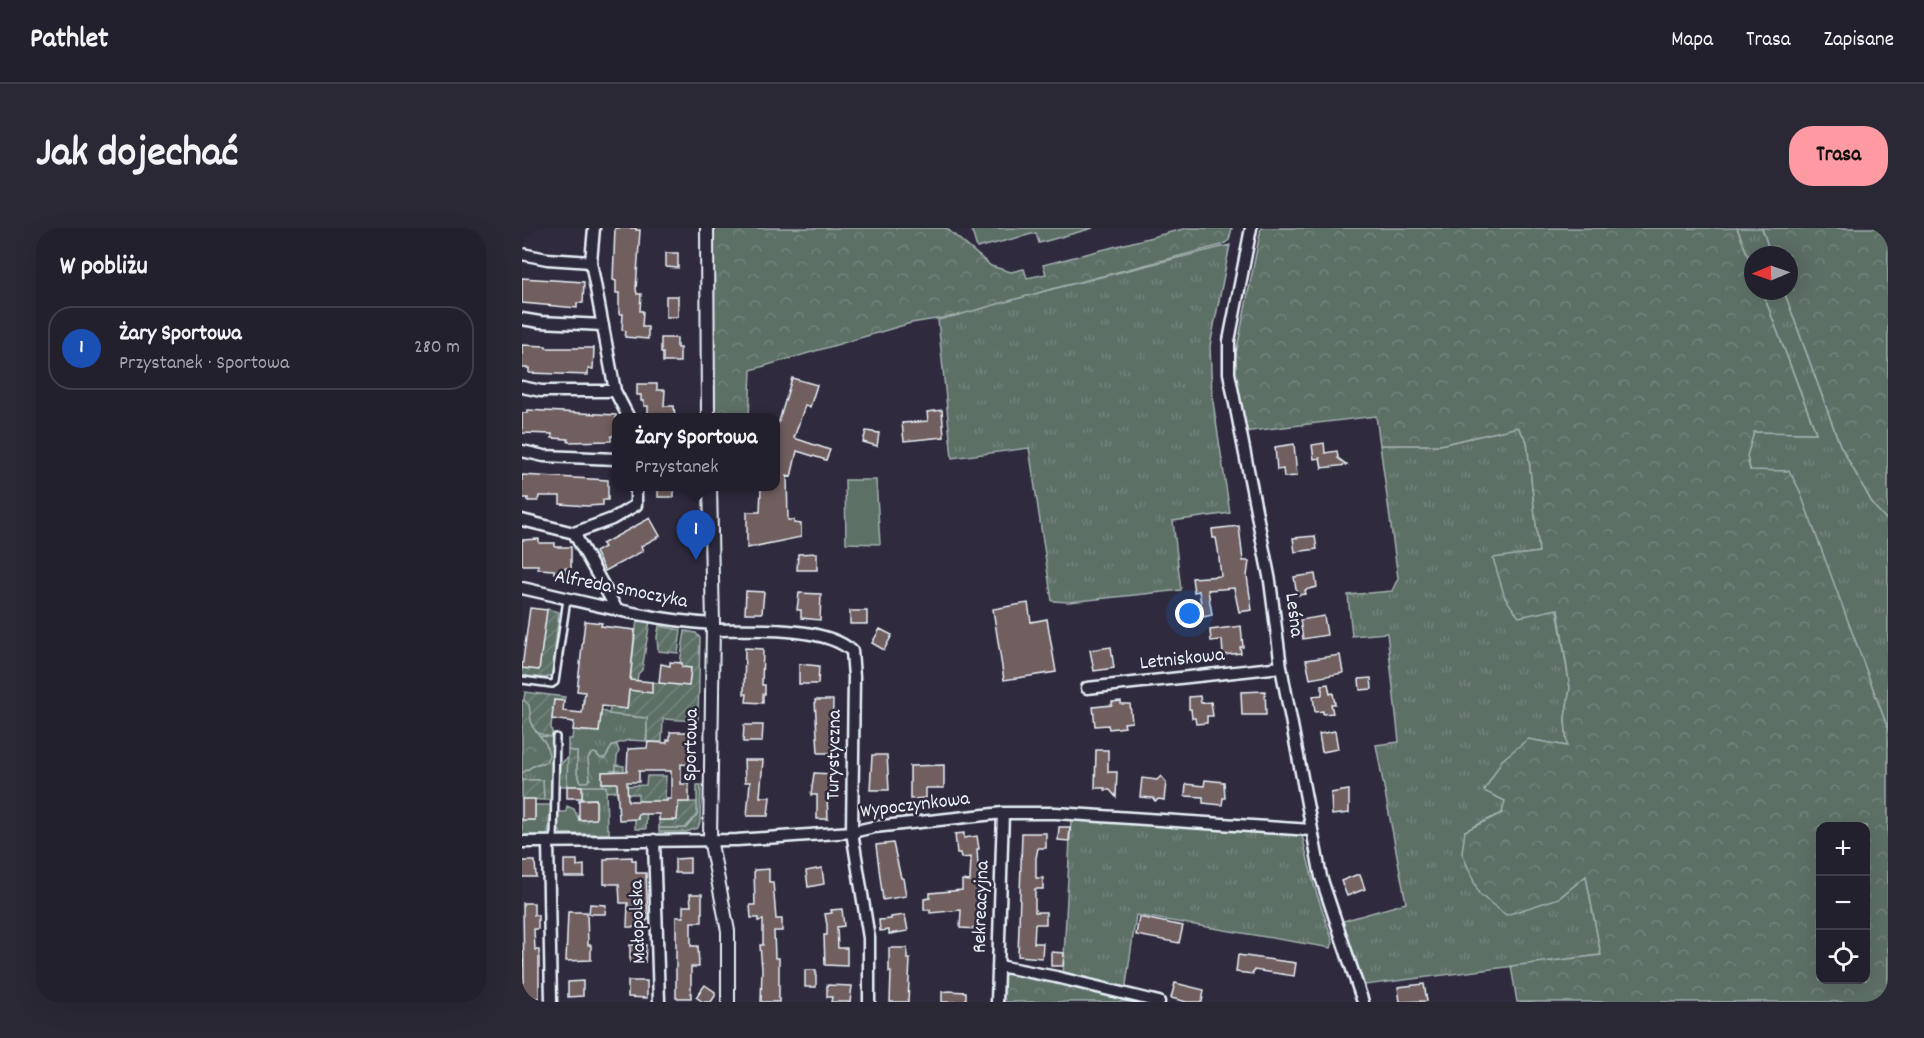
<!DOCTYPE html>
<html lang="pl">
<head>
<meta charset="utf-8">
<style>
  :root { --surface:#23202e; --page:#2b2836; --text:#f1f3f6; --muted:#a3a3aa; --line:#403e4a; --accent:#ff9aa2 }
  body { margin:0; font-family:Dekko,sans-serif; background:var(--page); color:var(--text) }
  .controls { position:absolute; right:18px; bottom:18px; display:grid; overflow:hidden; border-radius:12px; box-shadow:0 6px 24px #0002 }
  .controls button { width:54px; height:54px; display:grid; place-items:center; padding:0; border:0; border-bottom:2px solid var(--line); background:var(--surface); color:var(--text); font:30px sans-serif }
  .compass { position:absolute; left:1222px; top:18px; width:54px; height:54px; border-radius:50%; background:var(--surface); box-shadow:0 6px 24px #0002; rotate:268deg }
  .you { position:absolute; left:668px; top:386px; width:21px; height:21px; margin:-15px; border:4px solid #fff; border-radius:50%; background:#1a73e8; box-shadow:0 0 0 9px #1a73e833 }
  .badge { display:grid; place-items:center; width:39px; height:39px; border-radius:50%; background:var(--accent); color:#fff; font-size:20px; font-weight:700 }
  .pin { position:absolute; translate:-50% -50px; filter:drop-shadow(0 2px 3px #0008) }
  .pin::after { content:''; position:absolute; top:32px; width:21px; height:18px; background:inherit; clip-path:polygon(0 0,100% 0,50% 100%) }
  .popup { position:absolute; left:90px; top:185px; width:168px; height:78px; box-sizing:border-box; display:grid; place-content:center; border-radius:12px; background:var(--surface); filter:drop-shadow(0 2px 4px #0005); font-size:20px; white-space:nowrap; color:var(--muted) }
  .popup b { font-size:22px; color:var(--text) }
  .popup::after { content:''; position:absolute; left:50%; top:100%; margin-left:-12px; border:12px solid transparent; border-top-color:var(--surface) }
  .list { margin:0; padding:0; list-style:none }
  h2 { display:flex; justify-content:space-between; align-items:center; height:78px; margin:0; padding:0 24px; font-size:26px }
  h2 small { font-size:20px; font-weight:400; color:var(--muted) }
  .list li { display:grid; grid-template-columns:39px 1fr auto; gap:18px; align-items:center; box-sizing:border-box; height:84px; margin:0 12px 12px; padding:0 12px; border:2px solid var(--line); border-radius:24px }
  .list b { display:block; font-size:22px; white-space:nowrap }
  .list p { margin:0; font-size:20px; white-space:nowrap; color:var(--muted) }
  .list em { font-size:20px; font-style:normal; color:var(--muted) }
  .icon { flex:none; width:33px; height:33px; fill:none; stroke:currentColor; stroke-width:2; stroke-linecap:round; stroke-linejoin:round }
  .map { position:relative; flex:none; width:1366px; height:774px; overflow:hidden; border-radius:24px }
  header { display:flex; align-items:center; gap:36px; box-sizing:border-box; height:84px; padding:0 30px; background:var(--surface); border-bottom:2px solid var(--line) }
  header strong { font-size:28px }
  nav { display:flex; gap:33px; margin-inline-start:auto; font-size:21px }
  .intro { display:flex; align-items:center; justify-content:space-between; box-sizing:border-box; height:144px; padding:0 36px }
  h1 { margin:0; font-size:42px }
  .button { padding:15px 27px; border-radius:24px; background:var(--accent); color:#111; font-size:21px; font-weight:700 }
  main { display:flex; gap:36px; padding:0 36px }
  aside { flex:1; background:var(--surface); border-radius:24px; box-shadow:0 6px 24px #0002 }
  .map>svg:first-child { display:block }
  .grass { fill:url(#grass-tufts); stroke:#a2b0af; stroke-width:1.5 }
  .forest { fill:url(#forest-crowns); stroke:#a2b0af; stroke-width:1.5; fill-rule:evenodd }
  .park { fill:#5d6f66; stroke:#a2b0af; stroke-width:1.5 }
  .garden { fill:url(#garden-furrows); stroke:#a2b0af; stroke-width:1.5 }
  .building { fill:#715e5e; stroke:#e8f1f8; stroke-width:1.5; fill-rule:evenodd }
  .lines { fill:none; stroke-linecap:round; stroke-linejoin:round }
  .service-casing { stroke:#e8f1f8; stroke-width:10 }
  .minor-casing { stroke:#e8f1f8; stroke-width:15 }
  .tertiary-casing { stroke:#e8f1f8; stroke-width:16 }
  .service { stroke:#2f2a3d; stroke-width:5 }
  .minor { stroke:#2f2a3d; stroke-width:10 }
  .tertiary { stroke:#2f2a3d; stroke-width:12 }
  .labels { text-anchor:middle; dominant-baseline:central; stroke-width:5; stroke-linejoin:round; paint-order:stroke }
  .street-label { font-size:20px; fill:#e8f1f8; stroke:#2f2a3d }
</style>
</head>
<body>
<header>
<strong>Pathlet</strong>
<nav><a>Mapa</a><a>Trasa</a><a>Zapisane</a></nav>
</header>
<div class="intro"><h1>Jak dojechać</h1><a class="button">Trasa</a></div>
<main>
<aside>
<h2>W pobliżu<small></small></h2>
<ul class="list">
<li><span class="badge" style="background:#1a4fb4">1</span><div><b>Żary Sportowa</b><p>Przystanek · Sportowa</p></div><em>280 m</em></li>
</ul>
</aside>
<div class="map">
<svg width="1366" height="774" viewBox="0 0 1366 774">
  <defs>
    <pattern id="grass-tufts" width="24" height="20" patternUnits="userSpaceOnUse" patternTransform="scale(1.5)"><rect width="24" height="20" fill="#5d6f66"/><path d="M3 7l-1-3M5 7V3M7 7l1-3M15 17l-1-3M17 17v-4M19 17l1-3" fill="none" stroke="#74847d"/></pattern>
    <pattern id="forest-crowns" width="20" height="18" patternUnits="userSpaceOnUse" patternTransform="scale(1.5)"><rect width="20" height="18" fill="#5d6f66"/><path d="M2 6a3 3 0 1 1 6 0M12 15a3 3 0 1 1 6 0" fill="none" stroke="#74847d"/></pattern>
    <pattern id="garden-furrows" width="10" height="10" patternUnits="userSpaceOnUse" patternTransform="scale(1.5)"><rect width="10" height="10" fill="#5d6f66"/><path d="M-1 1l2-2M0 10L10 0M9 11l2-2" fill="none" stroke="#74847d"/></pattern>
  </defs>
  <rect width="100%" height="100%" fill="#2f2a3d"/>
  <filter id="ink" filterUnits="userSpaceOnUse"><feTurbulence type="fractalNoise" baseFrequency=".0167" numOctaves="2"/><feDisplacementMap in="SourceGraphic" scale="12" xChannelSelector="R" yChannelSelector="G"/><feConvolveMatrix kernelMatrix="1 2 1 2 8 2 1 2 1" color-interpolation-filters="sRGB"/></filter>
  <g filter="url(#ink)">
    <path class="grass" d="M1215 0H1240L1249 27H1231V41Z
      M708 17 688 118 690 167 708 285 651 293 659 362 547 374 530 373 507 220 430 230 416 92 530 61Z
      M1240 63H1262L1318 217 1352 278 1366 293V501L1267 243H1229L1224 228 1232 204 1294 205Z
      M996 199 1005 213 1017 324 971 331 1035 381 1048 460 1043 490 1045 518 1006 511 980 585 943 603 1037 670 1064 647 1079 727 835 758 814 695 884 675 854 517 877 514 865 405 830 408 826 367 870 363 876 350 858 217H918Z
      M61 472 87 486 126 490 124 513 107 512 91 517 83 530H78L75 526H69C63 535 73 547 65 554H59L55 545V524L46 522V511H50L51 502 77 504 79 487 61 481Z
      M18 508 31 509 29 572H22L21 552H0V545L14 536H20L24 516Z
      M46 530 45 558H36C36 546 34 536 46 530Z
      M175 557H179L178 594 176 600 164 604H137V600H164L175 587Z
      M60 558H84L85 600 87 601V606H39L35 598V584H44L45 578 52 581 57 592 74 591V571H60Z
      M13 577H29L26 607H0V592H13Z
      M549 591 780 607 792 657 811 714 809 720 614 687 603 764 541 748Z"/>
    <path class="forest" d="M191 0H424L469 38 489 44 502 41 505 50 524 46 521 37 665 0H710L707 12 700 17 530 61 433 88 389 95 229 142 227 190 193 189Z
      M739 0H1215L1231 41V63H1240L1294 205 1232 204 1225 228 1228 242 1267 243 1277 261 1366 501V774H995L989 738 1079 727 1064 648 1037 670 984 687 957 666 940 625 943 603 980 585 983 573 962 563 980 532 1006 511 1045 518 1043 490 1048 460 1036 381 997 389 983 370 971 330 1017 324 1005 213 996 199 918 217H858L854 188 721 204 710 146ZM1298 598H1344V752H1298Z
      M1240 0H1366V293L1352 278 1318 217 1262 63H1267V27H1249Z
      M2 472 7 476 10 498 24 516 27 527 24 534 14 536 0 545V473Z
      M91 517H95L97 523 95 529 94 544H80L81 558H45L46 522 55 524V545L59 554H65L68 551 66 530 69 526 73 525 78 530H83Z
      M477 738 643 774H475Z"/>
    <path class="park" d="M449 0H571L517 15 514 5 455 20Z
      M323 252H354L358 316 324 315Z"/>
    <path class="garden" d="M25 381 37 384 30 447 24 450 0 448V440L17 442Z
      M115 391 128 393 120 442 116 446 114 463 129 465 130 454 167 458 169 440 160 439 158 435 163 403 174 405 178 410 176 493 141 491 140 514H125V490L87 486 88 479 105 481Z
      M137 398 159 402 156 425 136 423 135 409Z
      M3 464 43 469 42 473 32 472 29 499 31 509C7 506 10 497 7 477L2 472Z
      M94 537 102 538V558L124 557 125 548H144L143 574H125L124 601H113V591H116V566H95V563L85 564 84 558H81L80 555H89V543H94Z
      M0 552H21L22 572 0 571Z
      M156 574H175V587L163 600H137V592H155Z"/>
    <path class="building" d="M93 0H114V2H118L114 61 115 66H119L118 83H121L120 99H126V111L103 109 104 103 100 102 101 86H97V65H94V53L91 52Z
      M144 25H156V40L144 39Z
      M0 50 62 54 61 75H55V80L0 75Z
      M144 68H156V89H144Z
      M139 110H155V120H158V134H141V125H139Z
      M0 117 24 118V120H72L71 141H66V147L7 145V140H0Z
      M270 150 295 157 288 179 283 177 272 210 308 222 304 232 275 223 269 249 265 248 266 292H272V295L279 296V309L225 320V284H238L239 260 254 259V203Z
      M115 156H135V162H143L142 178H152L153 189H126V178H122V173H119V167H115Z
      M5 182 94 187V208H89V213L46 214V211L30 210V206L0 205V185H5Z
      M420 182 422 209 382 213 380 195 406 193 405 184Z
      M344 203 357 205 355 218 341 214Z
      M802 215 803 225 815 223 816 230 825 237 800 240 798 230 792 231 790 217Z
      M772 216 775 248 762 249 761 241 755 242 753 219Z
      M0 247 86 252V272H81V277L65 278 38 276V268H17L16 273H6V270H0Z
      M136 258H152V269H136Z
      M128 290 138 308 119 318 121 323 83 343 73 324 82 319 80 316Z
      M717 298 721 333H727L725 348 730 382 717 384 712 360 686 362 690 387 681 389 677 363 672 364 670 350 699 348 696 321 694 310H691L690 301Z
      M793 308 795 321 773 324 771 310Z
      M17 311V315H33V319H49V340H43V345H32V342L16 341V337H0V312Z
      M295 325V342H275L276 326Z
      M793 346 795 359 783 362 784 366 775 367 772 349Z
      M224 363 242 364 240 385H223Z
      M277 365 299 366 298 392 279 390V382H275Z
      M506 375 509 394 525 391 534 444 482 452 471 381Z
      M8 380 25 382 17 442 0 440Z
      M328 383H345V396H328Z
      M802 388 805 407 781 411 778 392Z
      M63 393 80 395 79 398 113 402 108 452 130 454V465L107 462 105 481 80 478 77 504 51 502 52 494 30 491 32 472 42 473 41 483 60 485 63 464 55 463Z
      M719 398 721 419H718L719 425 701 427 700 412 689 413 688 402Z
      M358 401 370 407 362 422 350 415Z
      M589 419 592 440 572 443 568 422Z
      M223 420 241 421 240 457H243V466H241V475L224 474 225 466H222Z
      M818 427 821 445 788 451 784 432Z
      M148 434 160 435V439L169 440 167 458 137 455 139 436 148 438Z
      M277 436 297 438 296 456H277Z
      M849 450 850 461 838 462 837 451Z
      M806 456 808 466 811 465 813 476H809L811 485 801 486V483L793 484 791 468 800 467V457Z
      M743 463 744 487H720L719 464Z
      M678 468 679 475 689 474 691 488H685V495L674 496 673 490H670L669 481H667V469Z
      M293 472H311L310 525H296Z
      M599 473V476H608L610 494 602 495 603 499 587 501 586 497 573 498 571 479 590 477V474Z
      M222 497H241L240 514H221Z
      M813 503 816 521 800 524 797 506Z
      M148 504H169L168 537 159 536V556H167V574H156L155 592H137V586H116V591L97 592 95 555H80V544L105 543 106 521 125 520 126 514 145 515V512H148ZM117 543H149V571H145V573H106L105 554H117Z
      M574 522H586V544H595L594 569 588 562H583V560H573Z
      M350 527H365L367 562H348Z
      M222 532H241L238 569H248L246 588H225L228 554H223Z
      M422 537V560H404V570L388 571V538Z
      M292 545 310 546V557H308V568H305L306 591H295V567H289Z
      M639 548 644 554 642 572 637 571 633 573 631 570 618 569 620 550 635 552Z
      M683 552 702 554 703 570H701L700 577 681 575V569L663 568 664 556 682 558Z
      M45 558H60V570H45Z
      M827 562V585L810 587 809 565Z
      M0 571H13V592H0Z
      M74 571V591L57 592V572Z
      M537 599H548L547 613 536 612Z
      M442 605V610L455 608 457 621H455L457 653H459V664L457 701 438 700 439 682 408 685V682H402V671L408 670V665L440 662V652L448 653 449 629 439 630 438 625H435L433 606Z
      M500 605H524V620H516L514 630V650H521V661H513V684H524V696H513L512 715H521L520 730 496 728Z
      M371 615 379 650H381L384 668 361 672 354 617Z
      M110 629V632H114V645H124L126 692H124V699H105L106 675H98L97 656H82V632H86V630Z
      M168 630V645H153V631Z
      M42 632H55V638L62 637V649H42Z
      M0 633H13L14 649H0Z
      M300 640 302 656 286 659 284 643Z
      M247 641V654H251L254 691H260V703H252L253 730H257V774H239L240 741 238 717H241V692L236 693V690H229L228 677H233L232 642Z
      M834 647H838L843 661 825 668 819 653Z
      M168 666H180V694H169V718H176L177 739H169V770H154V689H161V678H169Z
      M1 675H12V687H16V701H12L13 722H17V770H0V754H2Z
      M68 676 84 677 83 686H67Z
      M320 681 322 698 315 699 316 720H325V738L303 737 302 707H305V697L303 686 310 685 309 682Z
      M46 684H65L66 717H69V732L44 733Z
      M383 687 386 703 367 706V702L358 703 357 692 369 691V689Z
      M617 689 661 698 657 715 614 707Z
      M108 717H124L123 734H108Z
      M367 720H385V731H388L386 774H368L369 744H367Z
      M529 724 542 725 541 738H529Z
      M716 727 774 735 772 748 732 742 731 746 714 744Z
      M283 742H294V759H283Z
      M61 753V768L46 769V754Z
      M106 753H125V770L106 769Z
      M653 755 682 762 680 774H665L649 770Z
      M902 756 905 773 878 774 876 759Z
      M183 757 193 764V768L189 774H181L174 769Z
      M305 757 330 758 328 774H309L310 769H305Z
      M426 763 444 764V774H420V764Z"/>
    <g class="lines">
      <defs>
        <path id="service" d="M0 452 30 456 33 454 45 371
          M32 614 34 509"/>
        <path id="minor" d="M72 0 69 34 93 163 107 190
          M729 0 707 113V145L748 353 759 439 799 649 841 774
          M0 26 25 31 69 34
          M0 91 18 94 81 97
          M0 159 19 163H93
          M0 223 22 228 94 231
          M0 292 52 305 90 291 114 277V258
          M52 305 95 382
          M0 360C63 374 126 392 191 396
          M191 402C228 402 302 397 330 423L332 449 330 604 347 710V774
          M565 460 759 439
          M132 612 137 774
          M0 614 215 612 330 604 352 599 481 585H534L789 602
          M26 614 29 774
          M477 738 534 749 637 774
          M475 774 481 585"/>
        <path id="tertiary" d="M185 0 186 190
          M188 258 191 396 188 611 206 703V774"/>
      </defs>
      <use href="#service" class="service-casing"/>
      <use href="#minor" class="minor-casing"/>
      <use href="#tertiary" class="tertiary-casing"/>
      <use href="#service" class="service"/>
      <use href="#minor" class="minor"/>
      <use href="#tertiary" class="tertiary"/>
    </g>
  </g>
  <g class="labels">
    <g class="street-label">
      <text transform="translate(99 362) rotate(11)">Alfreda Smoczyka</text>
      <text transform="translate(771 387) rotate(83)">Leśna</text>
      <text transform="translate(660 432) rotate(-6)">Letniskowa</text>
      <text transform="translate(170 517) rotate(-89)">Sportowa</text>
      <text transform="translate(313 527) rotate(-89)">Turystyczna</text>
      <text transform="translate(393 578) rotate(-7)">Wypoczynkowa</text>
      <text transform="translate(460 679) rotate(-88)">Rekreacyjna</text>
      <text transform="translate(117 694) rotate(-92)">Małopolska</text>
    </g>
  </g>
</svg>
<div class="controls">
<button>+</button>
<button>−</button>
<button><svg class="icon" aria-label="locate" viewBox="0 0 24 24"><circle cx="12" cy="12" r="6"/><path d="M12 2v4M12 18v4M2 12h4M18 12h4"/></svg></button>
</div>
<svg class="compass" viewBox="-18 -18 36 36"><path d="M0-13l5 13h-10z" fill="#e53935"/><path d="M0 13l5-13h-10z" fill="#a3a3aa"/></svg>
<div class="you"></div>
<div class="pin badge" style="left:174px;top:332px;background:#1a4fb4">1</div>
<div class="popup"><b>Żary Sportowa</b>Przystanek</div>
</div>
</main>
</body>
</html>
